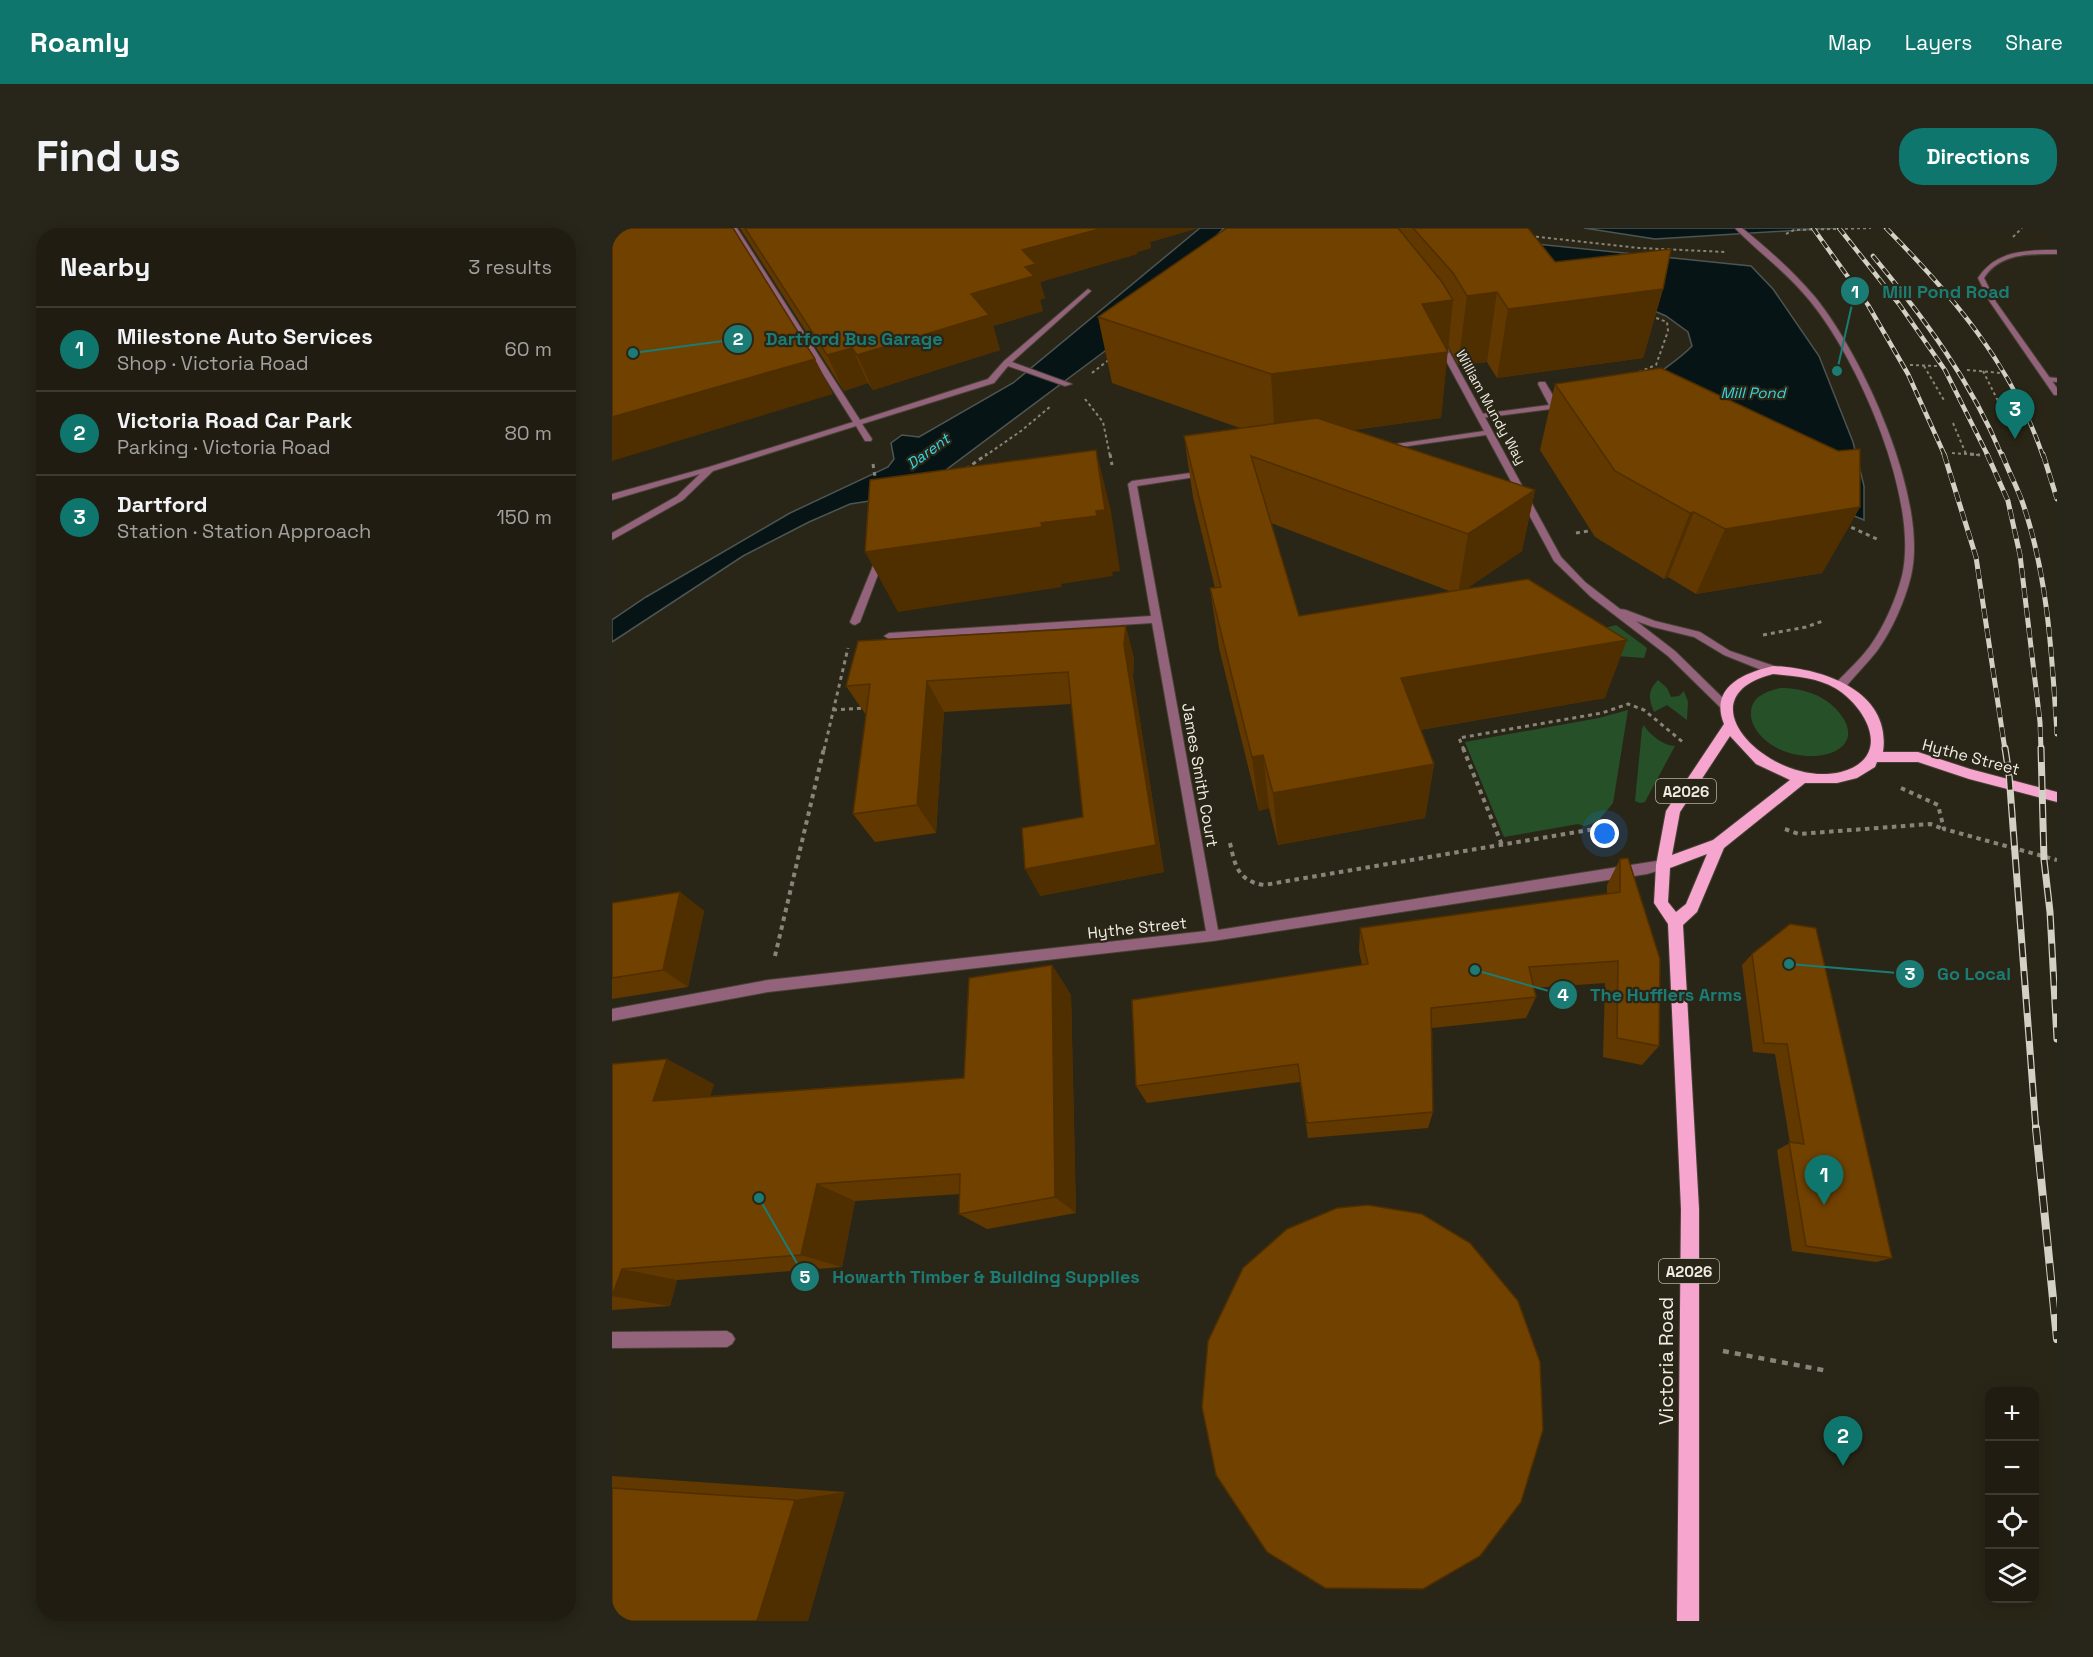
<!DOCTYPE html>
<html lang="en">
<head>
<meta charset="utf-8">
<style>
  :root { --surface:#201c11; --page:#28251a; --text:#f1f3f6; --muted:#a2a19f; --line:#3d3a31; --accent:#0f766e }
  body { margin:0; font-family:"Space Grotesk",sans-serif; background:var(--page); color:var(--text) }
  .controls { position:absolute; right:18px; bottom:18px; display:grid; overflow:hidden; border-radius:12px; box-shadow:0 3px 15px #0003 }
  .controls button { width:54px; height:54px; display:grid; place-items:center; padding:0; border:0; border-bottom:2px solid var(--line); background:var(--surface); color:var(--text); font:30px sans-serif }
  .you { position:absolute; left:993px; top:606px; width:21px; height:21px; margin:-15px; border:4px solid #fff; border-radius:50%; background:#1a73e8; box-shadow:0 0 0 9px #1a73e833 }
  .badge { display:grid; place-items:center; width:39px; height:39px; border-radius:50%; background:var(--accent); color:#fff; font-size:20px; font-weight:700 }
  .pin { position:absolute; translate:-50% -50px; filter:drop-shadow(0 2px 3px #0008) }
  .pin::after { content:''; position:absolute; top:32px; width:21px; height:18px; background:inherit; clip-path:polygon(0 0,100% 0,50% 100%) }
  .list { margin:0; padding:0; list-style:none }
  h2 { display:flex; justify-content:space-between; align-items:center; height:78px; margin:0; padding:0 24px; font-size:26px }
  h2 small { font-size:20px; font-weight:400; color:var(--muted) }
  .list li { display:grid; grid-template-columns:39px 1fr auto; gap:18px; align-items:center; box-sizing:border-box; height:84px; padding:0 24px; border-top:2px solid var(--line) }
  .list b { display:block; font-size:22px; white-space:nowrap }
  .list p { margin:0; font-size:20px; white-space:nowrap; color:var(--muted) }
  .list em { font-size:20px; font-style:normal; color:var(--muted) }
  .icon { flex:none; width:33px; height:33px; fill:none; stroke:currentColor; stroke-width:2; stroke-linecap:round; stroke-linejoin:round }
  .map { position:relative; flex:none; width:1445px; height:1393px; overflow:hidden; border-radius:24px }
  header { display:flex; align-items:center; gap:36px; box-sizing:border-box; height:84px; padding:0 30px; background:var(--accent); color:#fff }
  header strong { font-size:28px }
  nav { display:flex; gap:33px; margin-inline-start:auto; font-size:21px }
  .intro { display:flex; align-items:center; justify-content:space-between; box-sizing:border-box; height:144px; padding:0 36px }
  h1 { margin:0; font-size:42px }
  .button { padding:15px 27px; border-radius:24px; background:var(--accent); color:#fff; font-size:21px; font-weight:700 }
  main { display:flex; gap:36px; padding:0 36px }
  aside { flex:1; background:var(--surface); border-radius:24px; box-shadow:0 3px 15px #0003 }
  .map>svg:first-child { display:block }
  .green { fill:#265128 }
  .water { fill:#071415; stroke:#4d5552; stroke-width:1.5 }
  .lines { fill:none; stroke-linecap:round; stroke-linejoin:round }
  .service-casing { stroke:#464233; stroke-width:2 }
  .minor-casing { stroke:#464233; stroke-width:2 }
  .tertiary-casing { stroke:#464233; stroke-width:2 }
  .primary-casing { stroke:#464233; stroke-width:2 }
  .path-far3 { stroke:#888578; stroke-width:2; stroke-dasharray:3 3; stroke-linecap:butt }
  .path-far2 { stroke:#888578; stroke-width:3; stroke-dasharray:4 4; stroke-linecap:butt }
  .path-far1 { stroke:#888578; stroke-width:4; stroke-dasharray:4.5 4.5; stroke-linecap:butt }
  .path { stroke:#888578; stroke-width:4.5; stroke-dasharray:6 6; stroke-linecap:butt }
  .service { fill:#93637b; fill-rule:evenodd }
  .minor { fill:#93637b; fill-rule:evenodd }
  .tertiary { fill:#93637b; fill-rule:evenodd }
  .primary { fill:#f6a6ce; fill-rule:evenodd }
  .rail-far3-casing { stroke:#d3d0c5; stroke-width:4.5 }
  .rail-far2-casing { stroke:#d3d0c5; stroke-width:5 }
  .rail-far1-casing { stroke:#d3d0c5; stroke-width:7 }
  .rail-casing { stroke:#d3d0c5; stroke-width:8 }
  .rail-far3 { stroke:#2a2617; stroke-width:3; stroke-dasharray:8; stroke-linecap:butt }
  .rail-far2 { stroke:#2a2617; stroke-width:4; stroke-dasharray:10; stroke-linecap:butt }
  .rail-far1 { stroke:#2a2617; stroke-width:4.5; stroke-dasharray:14; stroke-linecap:butt }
  .rail { stroke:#2a2617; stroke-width:6; stroke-dasharray:17; stroke-linecap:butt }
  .path-bridge { stroke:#888578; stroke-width:2; stroke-dasharray:3 3; stroke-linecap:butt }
  .wall { fill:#613800; fill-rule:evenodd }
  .shaded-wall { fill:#4f2e00 }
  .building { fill:#714100; stroke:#4f2e00; stroke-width:1.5 }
  .labels { text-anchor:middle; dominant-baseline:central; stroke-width:4.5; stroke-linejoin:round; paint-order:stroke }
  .far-street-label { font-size:14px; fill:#efece2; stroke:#2a2617 }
  .far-water-label { font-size:15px; font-style:italic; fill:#37d7e4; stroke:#2a2617 }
  .shield { fill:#2a2617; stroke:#b4b1a5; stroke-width:1.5 }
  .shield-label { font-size:15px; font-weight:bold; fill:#efece2 }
  .street-label { font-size:16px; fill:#efece2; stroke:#2a2617 }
  .near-street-label { font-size:20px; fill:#efece2; stroke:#2a2617 }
  .leader { fill:none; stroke:#1a7c74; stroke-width:2 }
  .callout-dot { fill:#1a7c74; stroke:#2a2617; stroke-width:2 }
  .mark-label { font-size:18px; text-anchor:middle; font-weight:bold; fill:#fff }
  .callout-label { font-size:18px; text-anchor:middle; font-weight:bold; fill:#1a7c74; stroke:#2a2617; stroke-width:4.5; stroke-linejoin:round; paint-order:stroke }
</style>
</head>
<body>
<header>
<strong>Roamly</strong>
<nav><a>Map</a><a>Layers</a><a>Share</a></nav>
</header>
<div class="intro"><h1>Find us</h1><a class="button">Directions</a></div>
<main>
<aside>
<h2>Nearby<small>3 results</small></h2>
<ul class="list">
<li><span class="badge">1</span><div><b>Milestone Auto Services</b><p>Shop · Victoria Road</p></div><em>60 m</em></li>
<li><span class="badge">2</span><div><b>Victoria Road Car Park</b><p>Parking · Victoria Road</p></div><em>80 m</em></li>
<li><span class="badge">3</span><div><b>Dartford</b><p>Station · Station Approach</p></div><em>150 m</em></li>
</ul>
</aside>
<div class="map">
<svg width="1445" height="1393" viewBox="0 0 1445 1393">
  <rect width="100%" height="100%" fill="#2a2617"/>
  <path class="green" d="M1004 397 1035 420 1032 430 1006 428 993 400Z
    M1046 452 1055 460 1059 469 1067 468 1072 463 1076 474 1075 492 1055 477 1042 484C1037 472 1035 463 1046 452Z
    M1169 460C1189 460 1210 466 1224 481 1267 527 1185 545 1150 509 1144 503 1138 493 1139 484 1140 468 1155 463 1169 460Z
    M1016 482 1001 575 986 593 973 598 966 596 892 609 853 514 987 490Z
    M1032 497C1037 507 1053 518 1063 518L1036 568 1033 574 1028 575 1023 573 1030 501Z"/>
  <path class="water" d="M588 0H612L493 123 315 256 284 269 238 276 197 294 131 328 0 414V392L34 369 178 285 276 239 282 231 279 215 290 207 307 209 401 155Z
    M972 0H1222L1043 11Z
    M876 11 1139 38 1161 61 1207 128 1241 214 1252 258V292L1101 229 1038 152C1052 140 1068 131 1080 118L1076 104 1054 88Z"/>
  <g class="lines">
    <defs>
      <path id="service" d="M119 0H125L248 192 376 151 392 133 476 61 479 63 478 64 400 134 460 156 453 158 396 138 382 155 250 196 260 211 259 213H253L244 198 101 243 71 272 0 312V305L65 268 88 246 0 272V266L97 239 241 194Z
        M1433 149 1445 150V154L1433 153Z
        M927 154H933L946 176 944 178 953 182V186H947L939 181 869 190 865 188 869 186 937 177 926 156Z
        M269 325 273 328 248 394 243 397 240 396 238 394 265 328Z
        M115 1103 120 1106 123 1111 120 1116 115 1119 0 1120V1104Z"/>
      <path id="minor" d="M1445 22V26C1418 26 1388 25 1372 50L1384 74 1445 160V167H1442L1378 74 1366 50C1384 22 1415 22 1445 22Z
        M826 114 833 116 949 329 973 354 1008 381 1014 382 1043 393 1088 404 1118 423 1165 439V445H1157L1112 427 1082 409 1041 399 1024 393 1063 423 1120 479 1115 483 1111 482 1056 428 979 369 942 333 874 207 768 222 767 220 771 218 872 203 825 116Z
        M593 243 597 245 596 247 525 258 606 702 1051 632 1055 634 1057 637 1055 640 1035 646 601 713 156 764 0 793V781L156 752 594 703 540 395 277 411 272 408 277 405 539 388 516 256 520 253Z"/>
      <path id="tertiary" d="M1123 0H1130C1156 21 1181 43 1203 69 1251 128 1317 272 1299 348 1293 373 1280 402 1265 423 1255 436 1242 448 1232 461L1228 462 1223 458 1224 455C1235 443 1248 432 1258 418 1272 399 1284 371 1290 348 1308 272 1246 131 1198 73 1176 45 1147 25 1123 0Z"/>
      <path id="primary" d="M1161 438C1209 440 1280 462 1271 524H1306L1358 541 1445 564V574L1357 551 1306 534H1265L1263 539 1245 550 1225 555H1193L1112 620 1085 684 1071 697 1087 981V1393H1065L1069 981 1056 696 1042 675 1044 637 1054 583 1112 496C1097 459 1132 445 1161 438ZM1161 446C1182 448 1204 449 1223 460 1256 480 1281 530 1229 544 1161 561 1066 470 1161 446ZM1118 508 1144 536 1178 552 1101 612 1060 627 1068 584ZM1095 626 1074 676 1064 684 1056 674 1058 640Z"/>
    </defs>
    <use href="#service" class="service-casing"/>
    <use href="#minor" class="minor-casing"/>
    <use href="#tertiary" class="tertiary-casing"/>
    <use href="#primary" class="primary-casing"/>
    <path class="path-far3" d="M1174 6 1182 2 1259 0
      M918 8 1027 20 1114 24
      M1298 137 1325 138
      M1312 138 1333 174
      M1355 142 1389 145
      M1371 143 1388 177
      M1027 144 1044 137 1056 103 1055 94 1039 88
      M480 145 498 131
      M473 171 491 194 498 228
      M1341 195 1354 226
      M1340 225 1368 227
      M373 228 409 203 439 178"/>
    <path class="path-far2" d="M498 226 500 237
      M1358 226 1368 227
      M261 236 264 255
      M354 241 375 226
      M1232 296 1267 312
      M964 305 983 302
      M1151 407 1194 399 1211 393
      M221 482 251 480 252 478
      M212 522 236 420
      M852 522 847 510 990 485 1016 476 1032 482 1072 515"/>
    <path class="path-far1" d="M851 520 890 617
      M1289 560 1326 577 1332 601 1445 632
      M1173 601 1187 606 1318 596 1332 601
      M618 615C623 638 626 653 652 657L995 599
      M163 728 212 520"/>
    <path class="path" d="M1111 1123 1216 1143"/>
    <use href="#service" class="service"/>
    <use href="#minor" class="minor"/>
    <use href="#tertiary" class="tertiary"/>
    <use href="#primary" class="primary"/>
    <defs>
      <path id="rail-far3" d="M1201 0 1256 77 1296 146 1333 228
        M1227 0 1287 76 1333 142 1376 228
        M1274 0C1340 67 1400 137 1431 228
        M1261 28C1312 90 1359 153 1390 228"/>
      <path id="rail-far2" d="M1332 226 1364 329 1393 522
        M1375 226 1396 273 1408 327 1428 494 1429 522
        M1390 226C1396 242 1404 257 1410 273 1436 347 1440 428 1445 506
        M1431 226 1445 271"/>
      <path id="rail-far1" d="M1393 520 1397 546 1424 902
        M1429 520 1432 632 1438 684 1445 811"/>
      <path id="rail" d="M1424 900 1445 1111"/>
    </defs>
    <use href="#rail-far3" class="rail-far3-casing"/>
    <use href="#rail-far2" class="rail-far2-casing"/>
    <use href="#rail-far1" class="rail-far1-casing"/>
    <use href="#rail" class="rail-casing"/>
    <use href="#rail-far3" class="rail-far3"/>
    <use href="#rail-far2" class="rail-far2"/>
    <use href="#rail-far1" class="rail-far1"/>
    <use href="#rail" class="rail"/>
    <path class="path-bridge" d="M1401 9 1410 0"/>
  </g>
  <path class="wall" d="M128 0H586L538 14 539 20 525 24V26L428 54 433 70 428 72 431 83 381 98 388 122 261 162 256 155 232 163Z
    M615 0H916L943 34 1051 61 1031 130 885 150 875 134 846 137 836 118 829 190 741 202 923 262 910 323 854 361 993 470 808 502 822 536 813 590 666 617 657 580 647 583 607 420 598 360H603L581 269 572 208 628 200 500 155 486 89ZM659 295 748 329 840 364 687 388Z
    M943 156 1248 279 1210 345 1084 366 1056 349 1052 351 983 309 928 222Z
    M522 430 521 449 552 644 428 668 471 589 459 476 332 484 324 605 263 614 241 586 254 487 234 458Z
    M1008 631 1047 818 1030 837 991 829 993 755 922 760 924 769 914 790 820 800 821 884 816 900 696 910 688 854 535 875 524 858 750 737 747 723 748 700 995 666V657Z
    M68 664 92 683 76 759 0 771V675Z
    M1140 726 1280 1030 1264 1034 1180 1023 1165 922 1178 915 1163 826 1141 824 1130 737Z
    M440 737 459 767 464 985 375 1001 347 986 348 966 243 973 230 1039 65 1052 58 1078 0 1082V836L102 856 98 868 352 850Z
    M0 1248 233 1264 0 1393Z"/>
  <path class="shaded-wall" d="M491 0H586L538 14 539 20 525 24V26L428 54 433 70 428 72 431 83 381 98 388 122 261 162 245 127 359 66 410 22Z
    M1051 61 1031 130 885 150 896 81Z
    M885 64 875 134 846 137 855 68Z
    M841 72 829 190 663 212 659 146 810 76Z
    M240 120 256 155 232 163 215 127Z
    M203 131 221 166 0 233V189Z
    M484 222 499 283 508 343 500 344 501 348 449 356 450 359 286 384 253 324 429 295 484 283Z
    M923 262 910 323 846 366 856 306Z
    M1248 279 1210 345 1084 366 1113 301Z
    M1082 284 1056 349 1052 351 1078 285Z
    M514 398 522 430 521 449 552 644 428 668 413 641 544 617 512 417Z
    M1015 412 993 470 783 506 789 450Z
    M315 453 332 484 324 605 305 577Z
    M651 527 657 580 647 583 640 529Z
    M822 536 813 590 666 617 661 565Z
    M68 664 92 683 76 759 51 742Z
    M440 737 459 767 464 985 443 969Z
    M55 831 102 856 90 895 41 873Z
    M205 956 243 973 230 1039 189 1027Z
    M10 1041 65 1052 58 1078 0 1068Z
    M233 1264 196 1393H145L183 1272Z"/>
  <path class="building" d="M0 0H121L203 131 0 189Z
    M133 0H491L410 22 424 36 413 39 422 48 359 66 377 87 245 127 240 120 215 127Z
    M615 0H786L830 54 841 72 810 76 836 124 659 146 486 89Z
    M801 0H916L943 34 1059 21 1051 61 896 81 885 64 855 68 841 45Z
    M1049 140 1226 223 1248 221V279L1113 301 1082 284 1078 285 1003 243 943 156Z
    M705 190 923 262 856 306 639 228 687 388 916 351 1015 412 789 450 822 536 661 565 651 527 640 529 598 360 609 359 572 208Z
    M484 222 493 282 484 283 485 288 429 295 430 299 253 324 258 252Z
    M514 398 512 417 544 617 413 641 410 600 471 589 456 444 315 453 305 577 241 586 258 456 234 458 246 413Z
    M1016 630 1048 731 1047 818 1005 810 1006 733 917 739 924 769 819 780 821 884 695 895 686 836 524 858 520 772 756 736 748 700 1008 664V631Z
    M68 664 51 742 0 750V675Z
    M1178 696 1204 700 1280 1030 1194 1018 1177 914 1192 916 1175 816 1152 815 1140 726Z
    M440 737 443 969 347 986 348 946 205 956 189 1027 10 1041 0 1068V836L55 831 41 873 352 850 357 750Z
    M756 977 810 986 858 1015 906 1073 928 1134 931 1202 909 1274 868 1328 811 1361 713 1360 655 1324 604 1247 590 1179 596 1113 631 1040 675 1001 725 980Z
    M0 1260 183 1272 145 1393H0Z"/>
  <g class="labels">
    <g class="far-street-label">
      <text transform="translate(879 179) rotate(61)">William Mundy Way</text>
    </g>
    <g class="far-water-label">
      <text x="1141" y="164">Mill Pond</text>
      <text transform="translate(316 223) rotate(-36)">Darent</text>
    </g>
    <g class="shield">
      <rect x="1044" y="551" width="60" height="24" rx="4.5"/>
      <rect x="1047" y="1031" width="60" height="24" rx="4.5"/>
    </g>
    <g class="shield-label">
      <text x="1074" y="563">A2026</text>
      <text x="1077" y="1043">A2026</text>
    </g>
    <g class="street-label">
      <text transform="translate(1359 529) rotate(15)">Hythe Street</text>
      <text transform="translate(588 547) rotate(80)">James Smith Court</text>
      <text transform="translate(525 700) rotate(-6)">Hythe Street</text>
    </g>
    <g class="near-street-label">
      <text transform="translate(1054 1133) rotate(-90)">Victoria Road</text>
    </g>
  </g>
  <path class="leader" d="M1225 143L1243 63M21 125L126 111M1177 736L1298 746M863 742L951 767M147 970L193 1049"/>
  <g class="callout-dot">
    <circle cx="1225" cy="143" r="6"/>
    <circle cx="21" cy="125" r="6"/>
    <circle cx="1177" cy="736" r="6"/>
    <circle cx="863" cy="742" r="6"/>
    <circle cx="147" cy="970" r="6"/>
    <circle cx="1243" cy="63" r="15"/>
    <circle cx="126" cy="111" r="15"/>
    <circle cx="1298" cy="746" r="15"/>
    <circle cx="951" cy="767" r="15"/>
    <circle cx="193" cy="1049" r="15"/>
  </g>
  <g class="mark-label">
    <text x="1243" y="70">1</text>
    <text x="126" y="117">2</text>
    <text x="1298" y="752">3</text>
    <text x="951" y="773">4</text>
    <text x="193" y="1055">5</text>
  </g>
  <g class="callout-label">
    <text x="1334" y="70">Mill Pond Road</text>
    <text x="242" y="117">Dartford Bus Garage</text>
    <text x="1362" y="752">Go Local</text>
    <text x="1054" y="773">The Hufflers Arms</text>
    <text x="374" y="1055">Howarth Timber &amp; Building Supplies</text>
  </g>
</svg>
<div class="controls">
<button>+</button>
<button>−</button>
<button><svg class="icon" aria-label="locate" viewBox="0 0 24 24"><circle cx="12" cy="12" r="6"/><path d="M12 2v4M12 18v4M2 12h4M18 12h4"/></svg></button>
<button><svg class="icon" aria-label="layers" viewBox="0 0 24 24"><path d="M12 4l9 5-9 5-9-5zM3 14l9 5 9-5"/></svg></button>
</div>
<div class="you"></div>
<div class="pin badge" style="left:1212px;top:977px">1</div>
<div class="pin badge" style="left:1231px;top:1238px">2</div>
<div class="pin badge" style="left:1403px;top:211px">3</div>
</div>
</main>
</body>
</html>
